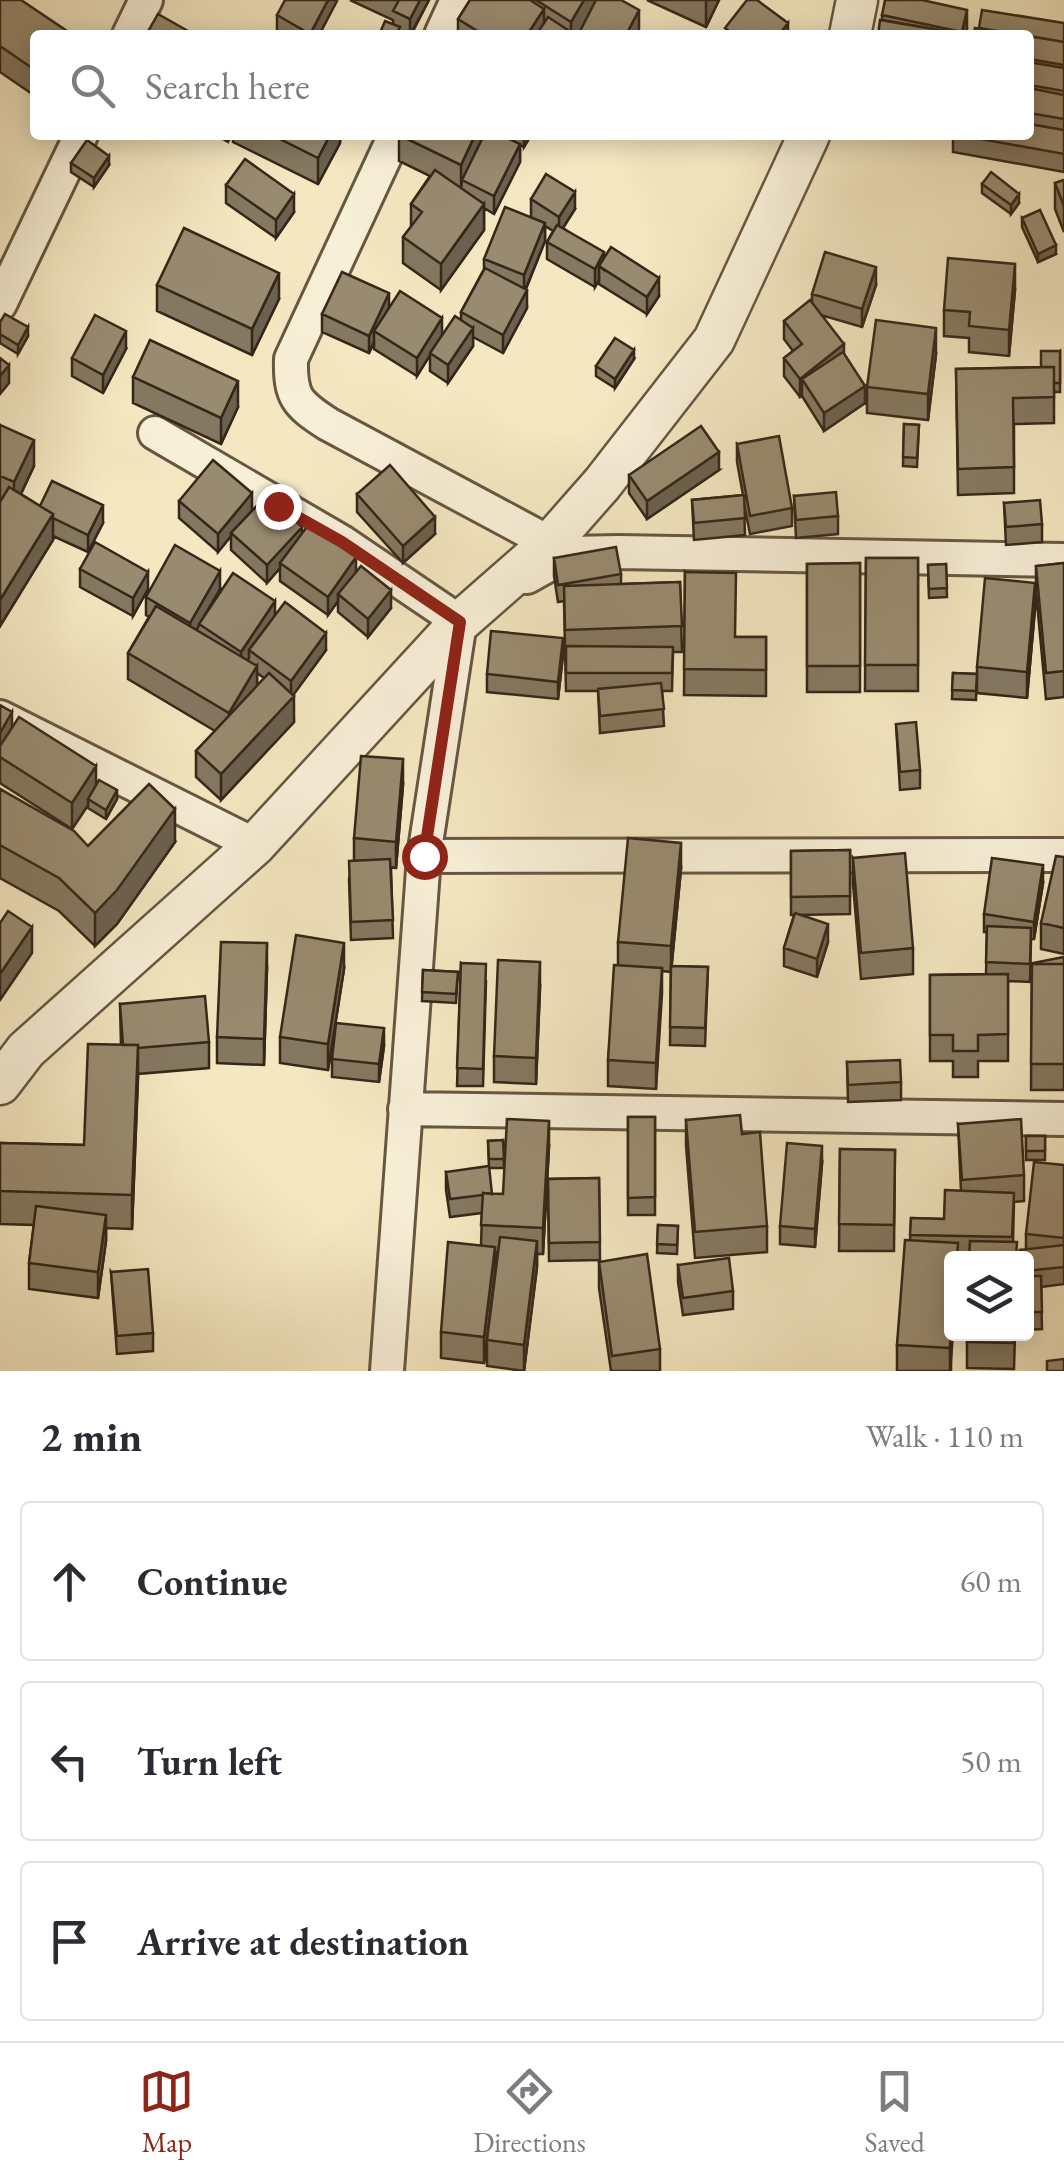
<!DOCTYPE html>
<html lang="en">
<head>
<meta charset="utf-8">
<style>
  :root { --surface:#fff; --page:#f2f2f3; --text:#2b2b33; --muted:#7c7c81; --line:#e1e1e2; --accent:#8f2418 }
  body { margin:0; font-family:"EB Garamond",serif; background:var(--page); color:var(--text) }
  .controls { position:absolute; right:30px; bottom:30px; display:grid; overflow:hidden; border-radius:10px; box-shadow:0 5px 25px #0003 }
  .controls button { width:90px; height:90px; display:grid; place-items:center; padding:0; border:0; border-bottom:2px solid var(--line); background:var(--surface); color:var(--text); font:50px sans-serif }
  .stop { position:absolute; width:30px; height:30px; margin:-22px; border:8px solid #8f2418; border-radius:50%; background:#fff }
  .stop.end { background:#8f2418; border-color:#fff; box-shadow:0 2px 10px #0008 }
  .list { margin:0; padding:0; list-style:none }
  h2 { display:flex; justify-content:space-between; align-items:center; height:130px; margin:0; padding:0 40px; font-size:42px }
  h2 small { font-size:32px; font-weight:400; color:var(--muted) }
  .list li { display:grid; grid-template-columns:65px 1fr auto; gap:30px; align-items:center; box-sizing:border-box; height:160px; margin:0 20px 20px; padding:0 20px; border:2px solid var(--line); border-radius:10px }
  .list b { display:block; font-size:38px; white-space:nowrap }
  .list em { font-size:32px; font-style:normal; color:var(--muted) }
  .icon { flex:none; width:55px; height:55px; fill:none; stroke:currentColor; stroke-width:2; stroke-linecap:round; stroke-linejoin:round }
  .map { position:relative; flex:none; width:1064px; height:1371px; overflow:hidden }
  .search { position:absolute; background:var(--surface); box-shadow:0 5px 25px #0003; left:30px; right:30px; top:30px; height:110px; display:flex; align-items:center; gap:25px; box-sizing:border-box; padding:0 35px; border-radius:10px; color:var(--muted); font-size:38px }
  .sheet { height:670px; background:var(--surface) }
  nav { display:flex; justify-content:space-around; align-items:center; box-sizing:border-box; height:140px; border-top:2px solid var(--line); background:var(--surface); font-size:28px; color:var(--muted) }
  nav a { display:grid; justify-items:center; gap:5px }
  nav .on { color:var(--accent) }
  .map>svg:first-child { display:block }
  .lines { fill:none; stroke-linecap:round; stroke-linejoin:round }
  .minor-casing { stroke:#665742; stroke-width:38 }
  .tertiary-casing { stroke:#665742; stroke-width:45 }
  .minor { stroke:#f8efd7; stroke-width:32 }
  .tertiary { stroke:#f8efd7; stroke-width:40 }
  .wall { fill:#847860; stroke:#362718; stroke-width:2.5; fill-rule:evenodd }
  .shaded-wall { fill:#6b614e; stroke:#362718; stroke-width:2.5 }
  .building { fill:#998b70; stroke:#362718; stroke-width:2.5 }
  .route { stroke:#8f2418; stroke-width:12 }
</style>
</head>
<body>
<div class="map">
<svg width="1064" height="1371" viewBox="0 0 1064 1371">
  <rect width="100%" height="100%" fill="#f4e7c1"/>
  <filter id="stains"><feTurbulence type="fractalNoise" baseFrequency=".002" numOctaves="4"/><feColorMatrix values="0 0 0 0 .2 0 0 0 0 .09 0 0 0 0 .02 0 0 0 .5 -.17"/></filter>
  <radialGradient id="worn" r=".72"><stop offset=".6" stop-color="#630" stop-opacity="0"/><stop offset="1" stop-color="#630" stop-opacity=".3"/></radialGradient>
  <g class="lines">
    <defs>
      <path id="minor" d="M129 35 146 0
        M441 35 457 0
        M395 135 291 359C290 397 297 404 328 424L550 543
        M0 304 81 135
        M155 433 342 542 460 622
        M527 577 570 553 618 552 1064 560
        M0 717 255 845
        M424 856 1064 855
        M405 1109 1064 1119
        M387 1371 424 856 460 622 466 618"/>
      <path id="tertiary" d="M850 35 857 0
        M0 1084 26 1050 255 845 460 622 550 543 602 484 714 340 809 135"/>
    </defs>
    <use href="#minor" class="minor-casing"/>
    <use href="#tertiary" class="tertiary-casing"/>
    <use href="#minor" class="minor"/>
    <use href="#tertiary" class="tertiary"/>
  </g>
  <path class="wall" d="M0 0 70 35H35V96L0 72Z
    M337 0 319 35H280L277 33V15Z
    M350 0H429L411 35H406L400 32V35L393 24V20Z
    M470 0H621L639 35H458V19Z
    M647 0H719L706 27Z
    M882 15 967 28 966 35 882 20Z
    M1064 23V172L953 152V135H1029V35Z
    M216 135H231L228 142Z
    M233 135H340V143L318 184 233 142Z
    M399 135H483V137L515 142 503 135H531L524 147 520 145V162L494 214 484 208V230L441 290 403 263V237L411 227V204L430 176 399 161Z
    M71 163 109 165 94 187 71 172Z
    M1064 180V232L1055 209V183Z
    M982 184 1019 203 1011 214 982 193Z
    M226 185 294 212 276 238 226 203Z
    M531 199 575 209 563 228 659 296 647 314 599 284V280L595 287 547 259V242L553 231 545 226V241L526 289 527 308 503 353 473 337V346L448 383 430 371V355L417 376 374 349V342L369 353 322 332V314L389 309 442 336 461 320V312L484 269V259L531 217Z
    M1022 218 1056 254 1038 262 1022 227Z
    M157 285 279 299 252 355 157 311Z
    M876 285 862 327 821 315 844 355 865 403 824 431 802 396 800 397 784 376V358L793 351 784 339V321L812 303V294Z
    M1015 290 1009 356 969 352V338L944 336V310Z
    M0 322 28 336 18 354 0 343Z
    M126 349 103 393 72 376V358Z
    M1060 351V392H1054V423L1014 424V493L958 495 956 369 1041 367Z
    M936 354 928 420 867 413V387Z
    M634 359 615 388 596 376V366Z
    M133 377 238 407 221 444 133 403Z
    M904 424 919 425 917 467 903 466Z
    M0 425 34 466 21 494 40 506 103 523 88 552 53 536V540L0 626Z
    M737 444 792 508V526L750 534 744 504 745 535 694 540 692 500 743 495 737 462Z
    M719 470 647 519 629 493V475Z
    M357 494 435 534 403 563 357 512Z
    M794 496 838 516V534L796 538Z
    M179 501 252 510 302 534 356 572 391 608 368 637 338 612V601L328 615 280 581V568L267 583 231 550V536L218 552 179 518Z
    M1004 503 1042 524V542L1006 545Z
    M554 558 621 574V584L680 582 682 652H673L672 691H662L664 726 600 733 598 691H566L564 601 558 602 554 576Z
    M866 558H918V691H865Z
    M860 563V692H807V564Z
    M1064 563V697L1046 699 1036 592V566Z
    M946 564 947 597 929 598 928 565Z
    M80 569 148 589 133 616 80 587Z
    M685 572 736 637H766V696L684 695Z
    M220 589 205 616 275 615 326 650 293 695 294 722 221 800 196 777V751L215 731 128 679V653L149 617 146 615V597ZM257 673 264 678 257 686Z
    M1035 609 1027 698 977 693V667Z
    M563 655 558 699 487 692V674Z
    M953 673 977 674 976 700 952 699Z
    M0 705 12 728 117 799 106 819 88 808V805L72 829 0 783Z
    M896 724 920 770V788L900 790Z
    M403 785 396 868 391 867 393 938 351 940 349 879 354 861V838Z
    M0 789 88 846 175 842 117 924 95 946 59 911 0 878Z
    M850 850V914L798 915 828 942 817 977 784 966V948L794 915H791V851Z
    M1064 857V954L1041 949V923Z
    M853 858 913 948V974L861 979 853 884Z
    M681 869 671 972 662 971 656 1089 608 1086V1060L618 965V942Z
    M1043 883 1034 939H1031L1030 982 1008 981V1061H978V1077H953V1061H930V975L986 974 987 932H984V914Z
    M1064 957V1090H1031L1032 964Z
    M461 963 486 981 483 1086H457Z
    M671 966 708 967 705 1046 670 1045Z
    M267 969 264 1065 217 1063V1037Z
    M344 969 328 1070 280 1063V1037Z
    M423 970 458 972 456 1003 422 1001Z
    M540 988 536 1084 494 1082V1056Z
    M120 1004 209 1042V1068L138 1074 132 1229 106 1228V1241L98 1298 29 1289V1263L34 1225 0 1224V1143L84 1145 121 1045Z
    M384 1046 379 1082 332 1077V1059Z
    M847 1062 901 1082V1100L848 1102Z
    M628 1117H655V1215H628Z
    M686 1120 742 1134 767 1226V1252L695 1258 686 1146Z
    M958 1124 1024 1175V1201L1014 1202 1013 1242 1017 1258H952L951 1371H897V1345L910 1241 911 1218 944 1219 961 1191Z
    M1026 1136H1045V1160H1026Z
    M503 1140 504 1168H489L488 1141Z
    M549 1147 543 1254H537V1267L524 1371 487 1366V1343L484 1363 441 1358V1332L481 1246 482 1213 450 1217 446 1190V1172L492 1194H503ZM495 1252H498L495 1273Z
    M840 1149 895 1150 894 1251H839Z
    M822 1164 815 1247 780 1244V1226Z
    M1064 1165V1284L1041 1287 1042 1329 1026 1330V1258H1020V1250H1026V1234Z
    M599 1178 600 1260 549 1261 548 1179Z
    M658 1225 678 1226 677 1254 657 1253Z
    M599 1262 660 1349V1371H611L599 1288Z
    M678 1265 733 1291V1309L683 1315 678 1282Z
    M111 1272 153 1333V1351L117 1354Z
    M967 1334H1015L1014 1369 967 1368Z"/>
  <path class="shaded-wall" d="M328 0H337V1L319 35H310Z
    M420 0H429L410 35V19Z
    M584 0H597L579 35H571V22Z
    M707 0H719L706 27V1Z
    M544 9V35H527Z
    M639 10V35H626Z
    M967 10V28L966 35H962Z
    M788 23V35H779Z
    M330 135H340V143L318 184V158Z
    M475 135H483V144L462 180 461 191V165Z
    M524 135H531L524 147Z
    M520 144V162L494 214V196Z
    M109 156V165L94 187V178Z
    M575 192V209L559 234V217Z
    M294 194V212L276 238V220Z
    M1019 194V203L1011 214V205Z
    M484 204V230L441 290V264Z
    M545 223V241L524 293V275Z
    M1056 245V254L1038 262V254Z
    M604 252V270L599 266V280L595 287V269Z
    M1015 264V290L1009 356V330Z
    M876 267V285L862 327V309Z
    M279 273V299L252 355V329Z
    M659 278V296L647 314V297Z
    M527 290V308L503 353V335Z
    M389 293V311L374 331V342L369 353V336Z
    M442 318V336L417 376V358Z
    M28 327V336L18 354V345Z
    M473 328V346L448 383V365Z
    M936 328V354L928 420V394Z
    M126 331V349L103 393V375Z
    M844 344V361L802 379V396L800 397V379Z
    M634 350V359L615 388V379Z
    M9 365V383L0 394V376Z
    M238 381V407L221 444V418Z
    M865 386V403L824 431V413Z
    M34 440V466L14 508V482Z
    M719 452V470L647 519V501Z
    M252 493V511L231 533V536L218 552V534Z
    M103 505V523L88 552V535Z
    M53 514V540L0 626V600Z
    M435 517V534L403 563V546Z
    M302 527V545L280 563V568L267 583V565Z
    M356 557V575L338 594V601L328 615V597Z
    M220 571V589L190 641V623Z
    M148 572V589L133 616V598Z
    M1035 583V609L1027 698V672Z
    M391 590V608L368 637V619Z
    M275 601V618L249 650V658L241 670V652Z
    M326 633V650L291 698V681Z
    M563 638V655L558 699V682Z
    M257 666V692L229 739V713Z
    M294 696V722L221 800V774Z
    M12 712V738L0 757V733Z
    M403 759V785L396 868V842Z
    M96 766V792L88 799V805L72 829V803Z
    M117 790V799L106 819V810Z
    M175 809V842L117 924 95 946V913Z
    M681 843V869L671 972V946Z
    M1043 865V883L1034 939V922Z
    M828 924V942L817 977V959Z
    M32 927V953L0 1000V974Z
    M267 943V969L264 1065V1039Z
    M344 943V969L328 1070V1044Z
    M540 962V988L536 1084V1058Z
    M662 968V994L656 1089V1063Z
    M384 1028V1046L379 1082V1064Z
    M138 1045V1079L132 1229V1195Z
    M549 1121V1147L543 1254V1228Z
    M822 1146V1164L815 1247V1229Z
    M106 1215V1241L98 1298V1272Z
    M537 1241V1267L524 1371V1345Z
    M495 1247V1273L484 1363V1337Z
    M952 1334H953L950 1371V1348Z"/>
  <path class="building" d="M0 0H21L70 33 69 35H35V70L0 46Z
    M285 0H328L310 34 277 15Z
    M399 0H420L410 19 393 11Z
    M470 0H530L544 9 527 35H484L458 19Z
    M536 0H584L571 22Z
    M596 0H621L639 10 626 35H578Z
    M747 0H757L788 23 779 35H734L725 28Z
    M885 0H922L967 10 962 32 882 15Z
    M982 10 1064 23V42L979 28Z
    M158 14 195 35H146Z
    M548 17 574 34 536 35Z
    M880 20 963 34V35H878Z
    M385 21 400 27 396 35H379Z
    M975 28 1022 35H974Z
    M1029 36 1064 42V65L1029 59Z
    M1029 62 1064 68V91L1029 85Z
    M1029 88 1064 95V119L1029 113Z
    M1029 124 1064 130V154L959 135H1029Z
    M272 135H330L318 158Z
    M399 135H475L461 165Z
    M484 135H501L520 144 494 196 462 180Z
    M87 140 109 156 94 178 71 163Z
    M245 159 294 194 276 220 226 185Z
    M435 170 484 204 441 264 403 237 422 212 411 204Z
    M991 172 1019 194 1011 205 982 184Z
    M546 174 575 192 559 217 531 199Z
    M1064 180V206L1055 183Z
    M505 207 545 223 524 275 484 259Z
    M1040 210 1056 245 1038 254 1022 218Z
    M557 225 604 252 595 269 547 242Z
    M184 228 279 273 252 329 157 285Z
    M611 247 659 278 647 297 599 266Z
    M825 252 876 267 862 309 812 294Z
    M948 258 1015 264 1009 330 969 326 970 312 944 310Z
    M485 268 527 290 503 335 461 312Z
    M342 272 389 293 369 336 322 314Z
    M400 291 442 318 417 358 374 331Z
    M810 300 844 344 800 379 784 358 802 344 784 321Z
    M5 314 28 327 18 345 0 334V322Z
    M95 315 126 331 103 375 72 358Z
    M455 316 473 328 448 365 430 353Z
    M876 320 936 328 928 394 867 387Z
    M615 338 634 350 615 379 596 366Z
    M150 340 238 381 221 418 133 377Z
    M1041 351H1060V383H1054V367H1041Z
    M843 352 865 386 824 413 802 379Z
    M0 358 9 365 0 376Z
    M1054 367V397L1013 398 1014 467 958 469 956 369Z
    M904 424 919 425 917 458 903 457Z
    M0 425 34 440 14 482 0 476Z
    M701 426 719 452 647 501 629 475Z
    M779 436 792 508 750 516 737 444Z
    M213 460 252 493 218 534 179 501Z
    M390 465 435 517 403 546 357 494Z
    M52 481 103 505 88 535 53 518V514L40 506Z
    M9 487 53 514 0 600V502Z
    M836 492 838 516 796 520 794 496Z
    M267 495 302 527 267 565 231 533Z
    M744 495 745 518 694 523 692 500Z
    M1040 500 1042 524 1006 527 1004 503Z
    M309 524 356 557 328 597 280 563Z
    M95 542 148 572 133 598 80 569Z
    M175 545 220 571 190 623 146 597Z
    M616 547 621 574 558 585 554 558Z
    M866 558H918V665H865Z
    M860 563V666H807V564Z
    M1064 563V671L1046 673 1036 566Z
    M946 564 947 588 929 589 928 565Z
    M361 566 391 590 368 619 338 594Z
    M685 572 736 573 735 637H766V670L684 669Z
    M233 573 275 601 241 652 199 624Z
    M985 578 1035 583 1027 672 977 667Z
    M680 582 682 626 565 630 564 586Z
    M285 602 326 633 291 681 249 650Z
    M156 606 257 666 229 713 128 653Z
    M491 631 563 638 558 682 487 674Z
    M566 646 673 647 672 673H566Z
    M269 673 294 696 221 774 196 751Z
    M953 673 977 674 976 691 952 690Z
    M661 683 664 709 600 716 598 689Z
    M0 705 12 712 0 733Z
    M19 717 96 766 72 803 0 757V746Z
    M916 722 920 770 900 772 896 724Z
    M361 756 403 759 396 842 354 838Z
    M99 780 117 790 106 810 88 799Z
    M149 784 175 809 117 890 95 913 59 878 0 845V789L74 831 88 846Z
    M628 838 681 843 671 946 618 942Z
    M850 850V896L791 897V851Z
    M905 853 913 948 861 953 853 858Z
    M1056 856 1064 857V928L1041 923Z
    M992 858 1043 865 1034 922 984 914Z
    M390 859 393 920 351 922 349 861Z
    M8 911 32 927 0 974V923Z
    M795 913 828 924 817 959 784 948Z
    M987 926 1031 928 1030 964 986 962Z
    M296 935 344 943 328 1044 280 1037Z
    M221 942 267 943 264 1039 217 1037Z
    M1064 957V964H1034L1033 963Z
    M498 960 540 962 536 1058 494 1056Z
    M461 963 486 964 483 1069 457 1068Z
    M1032 964H1064V1064H1031Z
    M614 965 662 968 656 1063 608 1060Z
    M671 966 708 967 705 1028 670 1027Z
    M423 970 458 972 456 994 422 992Z
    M1008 974V1034L978 1035V1051H953V1035H930V975Z
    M205 996 209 1042 138 1048V1045H123L120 1004Z
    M336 1023 384 1028 379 1064 332 1059Z
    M88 1044 138 1045 132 1195 0 1191V1143L84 1145Z
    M900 1060 901 1082 848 1085 847 1062Z
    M740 1115 742 1134 760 1132 767 1226 695 1232 686 1120Z
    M628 1117H655V1197L628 1198Z
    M507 1119 549 1121 543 1228 481 1225 483 1193 503 1194Z
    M1021 1119 1024 1175 962 1180 958 1124Z
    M1026 1136H1045V1151H1026Z
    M503 1140 504 1159H489L488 1141Z
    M787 1143 822 1146 815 1229 780 1226Z
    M840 1149 895 1150 894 1225 839 1224Z
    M1034 1162 1064 1165V1238L1026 1234Z
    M489 1166 492 1194 483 1193V1195L450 1199 446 1172Z
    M599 1178 600 1242 549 1243 548 1179Z
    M945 1190 1014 1193 1012 1237 910 1235 911 1218 944 1219Z
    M36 1206 106 1215 98 1272 29 1263Z
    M658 1225 678 1226 677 1245 657 1244Z
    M500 1237 537 1241 524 1345 487 1340Z
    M905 1240 958 1243 957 1258H952L950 1348 897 1345Z
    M970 1241 1017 1242 1016 1258H969Z
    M448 1242 495 1247 484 1337 441 1332Z
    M1064 1245V1267L1026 1271V1258H1021L1020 1250Z
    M647 1254 660 1349 612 1356 599 1262Z
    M729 1258 733 1291 683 1298 678 1265Z
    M148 1269 153 1333 117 1336 111 1272Z
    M1026 1276H1041L1042 1312H1026Z
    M967 1334H1014V1343L967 1342Z
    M1064 1359V1371H1047V1361Z"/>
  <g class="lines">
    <path class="route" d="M278 506 342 542 460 622 424 856"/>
  </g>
  <rect width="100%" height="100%" filter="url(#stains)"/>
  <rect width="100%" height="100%" fill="url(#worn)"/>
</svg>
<div class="controls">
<button><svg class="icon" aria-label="layers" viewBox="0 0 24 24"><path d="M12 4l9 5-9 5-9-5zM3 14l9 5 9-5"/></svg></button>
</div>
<div class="stop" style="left:424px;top:856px"></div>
<div class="stop end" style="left:278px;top:506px"></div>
<div class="search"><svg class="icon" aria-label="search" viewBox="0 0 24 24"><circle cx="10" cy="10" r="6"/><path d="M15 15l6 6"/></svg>Search here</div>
</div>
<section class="sheet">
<h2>2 min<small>Walk · 110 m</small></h2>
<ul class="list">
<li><svg class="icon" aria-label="ahead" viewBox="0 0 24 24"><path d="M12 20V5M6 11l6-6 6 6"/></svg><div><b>Continue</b></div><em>60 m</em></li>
<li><svg class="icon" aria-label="left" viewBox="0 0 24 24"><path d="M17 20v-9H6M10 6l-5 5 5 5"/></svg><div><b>Turn left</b></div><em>50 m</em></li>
<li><svg class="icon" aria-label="arrive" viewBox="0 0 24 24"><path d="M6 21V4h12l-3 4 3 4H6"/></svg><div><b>Arrive at destination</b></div></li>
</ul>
</section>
<nav>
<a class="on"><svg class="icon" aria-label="map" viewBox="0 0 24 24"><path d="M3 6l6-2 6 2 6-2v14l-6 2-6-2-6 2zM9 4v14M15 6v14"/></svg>Map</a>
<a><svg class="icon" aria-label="directions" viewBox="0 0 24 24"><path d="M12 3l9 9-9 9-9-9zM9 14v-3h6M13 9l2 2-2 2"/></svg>Directions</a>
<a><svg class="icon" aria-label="saved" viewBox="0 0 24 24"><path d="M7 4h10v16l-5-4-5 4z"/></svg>Saved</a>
</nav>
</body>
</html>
